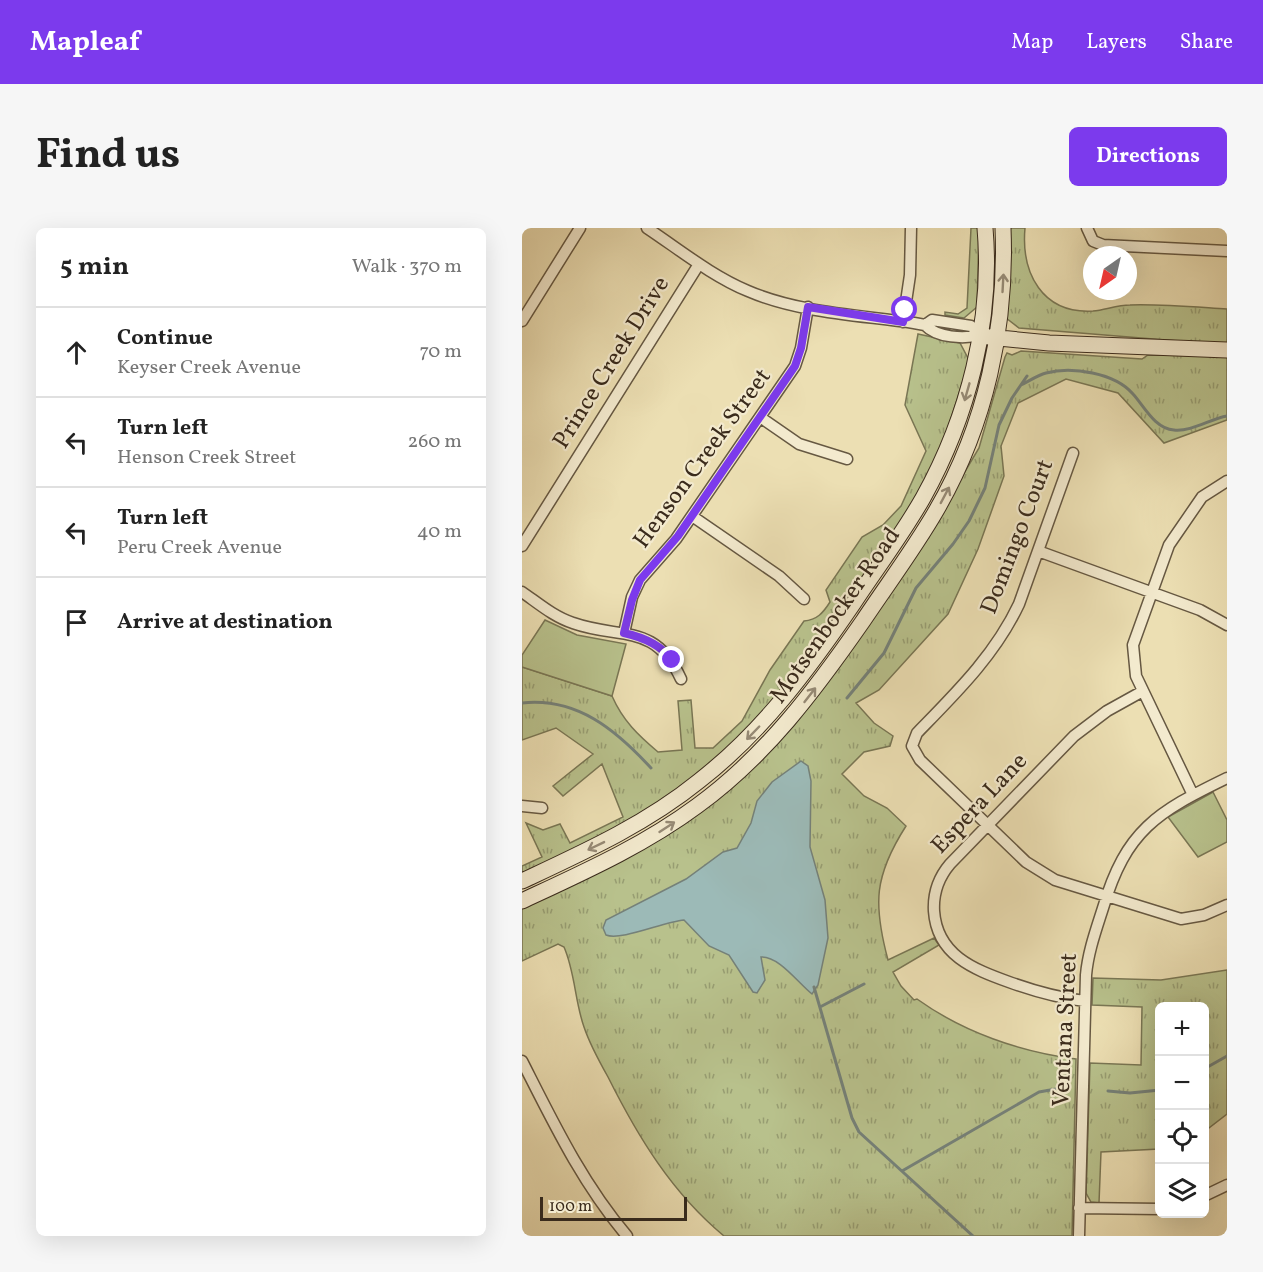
<!DOCTYPE html>
<html lang="en">
<head>
<meta charset="utf-8">
<style>
  :root { --surface:#fff; --page:#f6f6f6; --text:#222; --muted:#767676; --line:#e0e0e0; --accent:#7c3aed }
  body { margin:0; font-family:Vollkorn,serif; background:var(--page); color:var(--text) }
  .controls { position:absolute; right:18px; bottom:18px; display:grid; overflow:hidden; border-radius:9px; box-shadow:0 6px 24px #0002 }
  .controls button { width:54px; height:54px; display:grid; place-items:center; padding:0; border:0; border-bottom:2px solid var(--line); background:var(--surface); color:var(--text); font:30px sans-serif }
  .compass { position:absolute; left:561px; top:18px; width:54px; height:54px; border-radius:50%; background:var(--surface); box-shadow:0 6px 24px #0002; rotate:214deg }
  .scale { position:absolute; left:18px; bottom:15px; width:147px; box-sizing:border-box; padding-left:6px; border:3px solid #3a2b1c; border-top:0; font-size:16px; line-height:21px; white-space:nowrap; color:#3a2b1c; -webkit-text-stroke:4px #f3eace; paint-order:stroke }
  .stop { position:absolute; width:18px; height:18px; margin:-14px; border:4px solid #7c3aed; border-radius:50%; background:#fff }
  .stop.end { background:#7c3aed; border-color:#fff; box-shadow:0 2px 6px #0008 }
  .list { margin:0; padding:0; list-style:none }
  h2 { display:flex; justify-content:space-between; align-items:center; height:78px; margin:0; padding:0 24px; font-size:26px }
  h2 small { font-size:20px; font-weight:400; color:var(--muted) }
  .list li { display:grid; grid-template-columns:39px 1fr auto; gap:18px; align-items:center; box-sizing:border-box; height:90px; padding:0 24px; border-top:2px solid var(--line) }
  .list b { display:block; font-size:22px; white-space:nowrap }
  .list p { margin:0; font-size:20px; white-space:nowrap; color:var(--muted) }
  .list em { font-size:20px; font-style:normal; color:var(--muted) }
  .icon { flex:none; width:33px; height:33px; fill:none; stroke:currentColor; stroke-width:2; stroke-linecap:round; stroke-linejoin:round }
  .map { position:relative; flex:none; width:705px; height:1008px; overflow:hidden; border-radius:9px }
  header { display:flex; align-items:center; gap:36px; box-sizing:border-box; height:84px; padding:0 30px; background:var(--accent); color:#fff }
  header strong { font-size:28px }
  nav { display:flex; gap:33px; margin-inline-start:auto; font-size:21px }
  .intro { display:flex; align-items:center; justify-content:space-between; box-sizing:border-box; height:144px; padding:0 36px }
  h1 { margin:0; font-size:42px }
  .button { padding:15px 27px; border-radius:9px; background:var(--accent); color:#fff; font-size:21px; font-weight:700 }
  main { display:flex; gap:36px; padding:0 36px }
  aside { flex:1; background:var(--surface); border-radius:9px; box-shadow:0 6px 24px #0002 }
  .map>svg:first-child { display:block }
  .grass { fill:url(#grass-tufts); stroke:#797654; stroke-width:1.5 }
  .park { fill:#b8c18c; stroke:#797654; stroke-width:1.5 }
  .water { fill:#9cbab7; stroke:#758179; stroke-width:1.5 }
  .lines { fill:none; stroke-linecap:round; stroke-linejoin:round }
  .stream { stroke:#758179; stroke-width:3 }
  .street-casing { stroke:#665842; stroke-width:13 }
  .secondary-casing { stroke:#3a2b1c; stroke-width:17 }
  .street { stroke:#f3eace; stroke-width:10 }
  .secondary { stroke:#f3eace; stroke-width:15 }
  .oneway { stroke:#968a75 }
  .route { stroke:#7c3aed; stroke-width:8 }
  .labels { text-anchor:middle; dominant-baseline:central; stroke-width:4.5; stroke-linejoin:round; paint-order:stroke }
  .street-label { font-size:24px; fill:#3a2b1c; stroke:#f3eace }
</style>
</head>
<body>
<header>
<strong>Mapleaf</strong>
<nav><a>Map</a><a>Layers</a><a>Share</a></nav>
</header>
<div class="intro"><h1>Find us</h1><a class="button">Directions</a></div>
<main>
<aside>
<h2>5 min<small>Walk · 370 m</small></h2>
<ul class="list">
<li><svg class="icon" aria-label="ahead" viewBox="0 0 24 24"><path d="M12 20V5M6 11l6-6 6 6"/></svg><div><b>Continue</b><p>Keyser Creek Avenue</p></div><em>70 m</em></li>
<li><svg class="icon" aria-label="left" viewBox="0 0 24 24"><path d="M17 20v-9H6M10 6l-5 5 5 5"/></svg><div><b>Turn left</b><p>Henson Creek Street</p></div><em>260 m</em></li>
<li><svg class="icon" aria-label="left" viewBox="0 0 24 24"><path d="M17 20v-9H6M10 6l-5 5 5 5"/></svg><div><b>Turn left</b><p>Peru Creek Avenue</p></div><em>40 m</em></li>
<li><svg class="icon" aria-label="arrive" viewBox="0 0 24 24"><path d="M6 21V4h12l-3 4 3 4H6"/></svg><div><b>Arrive at destination</b></div></li>
</ul>
</aside>
<div class="map">
<svg width="705" height="1008" viewBox="0 0 705 1008">
  <defs>
    <pattern id="grass-tufts" width="24" height="20" patternUnits="userSpaceOnUse" patternTransform="scale(1.5)"><rect width="24" height="20" fill="#b8c18c"/><path d="M3 7l-1-3M5 7V3M7 7l1-3M15 17l-1-3M17 17v-4M19 17l1-3" fill="none" stroke="#979d72"/></pattern>
  </defs>
  <rect width="100%" height="100%" fill="#ecdfb3"/>
  <filter id="stains"><feTurbulence type="fractalNoise" baseFrequency=".00333" numOctaves="4"/><feColorMatrix values="0 0 0 0 .2 0 0 0 0 .09 0 0 0 0 .02 0 0 0 .5 -.17"/></filter>
  <radialGradient id="worn" r=".72"><stop offset=".6" stop-color="#630" stop-opacity="0"/><stop offset="1" stop-color="#630" stop-opacity=".3"/></radialGradient>
  <path class="grass" d="M449 0H457L455 79 442 90 423 87V84L436 86 445 80Z
    M487 0H503C499 45 520 86 571 83 583 82 595 77 608 77 640 76 673 79 705 81V117L497 100 484 90Z
    M396 106 438 115 447 132C437 166 428 198 414 231 395 274 366 312 340 351 289 426 235 506 159 559 109 594 55 620 0 647V638L20 629 4 595 21 602 38 596 48 615 101 589 80 536 41 568 31 558 71 526 34 500 0 512V439L90 468C101 493 116 507 136 524L160 522 156 473 169 472 173 520H191L220 493 248 442 282 393C295 392 301 385 308 374L304 362 340 309 361 297 379 278 404 223 383 177Z
    M499 123 620 131 626 127 705 128V192L642 215 596 165 544 151 496 175 479 218 482 248 456 321 426 386 357 462 334 475 352 495 371 508 368 518 342 524 320 546 342 568 365 580 384 598C352 648 351 676 366 732L412 710 417 717 371 744 379 758 392 772 395 771C441 804 498 824 554 831L550 1008H202C150 965 116 909 86 849 77 833 68 817 62 799 53 774 53 744 42 719L36 716 0 733V680L236 534 435 257 457 220 483 129 485 125 490 127Z
    M705 742V886L683 903 682 778H638L637 921 579 924 577 975 569 974 564 965 568 835 619 837 620 779 570 777 571 750 639 752Z"/>
  <path class="park" d="M23 392 55 407 104 416 90 468 0 439V427Z
    M691 564 705 592V614L676 629 646 589Z"/>
  <path class="water" d="M279 533 286 538 289 553 288 619 303 672 306 710 296 757 290 766C276 755 257 728 239 729L243 752 235 765 231 764 207 727 187 718 162 692C141 694 99 713 84 707L81 700 84 692 164 651 201 624 215 620 229 595 235 573 250 554Z"/>
  <g class="lines">
    <path class="stream" d="M499 157C507 153 516 147 524 145 550 138 593 145 611 166 622 178 633 201 652 202 669 204 688 191 705 188
      M325 470 362 425 394 360 431 316 447 293 463 260 477 197 490 170 505 148
      M0 475C55 469 94 502 129 540
      M292 759 330 890 337 904 451 1008
      M298 779 342 756
      M682 841 705 828
      M586 863 608 865 638 862
      M380 943 517 864 534 861"/>
    <defs>
      <path id="street" d="M125 0C158 22 190 48 226 63 277 85 338 87 392 95L403 97 410 92 449 98 458 107
        M565 0 571 13 581 17 705 23
        M0 93 58 0
        M381 94 388 47 389 0
        M403 97C415 110 442 111 458 107
        M238 189 277 216 325 231
        M170 288 257 348 282 371
        M0 318 177 36
        M516 323 678 382 705 397
        M0 364C16 375 32 389 51 395 99 412 133 394 159 451
        M102 405 110 369 118 352 154 311 273 138 279 120 286 79
        M390 518 398 532 504 634 533 652 659 691 682 687 705 677
        M390 518 395 505C434 465 473 427 497 376L551 225
        M671 567 614 448 611 417 647 317 680 269 705 253
        M0 578 20 580
        M563 773C536 770 512 763 487 754 451 741 415 727 412 683 411 665 417 649 428 636L552 508 585 483 621 463
        M0 833C31 894 60 955 105 1008
        M682 968 705 957
        M557 980 638 981
        M557 1008 564 747C566 724 574 702 581 680 604 602 635 584 705 550"/>
      <path id="secondary" d="M467 109 527 115 705 122
        M0 653C62 624 124 596 177 553 240 504 286 442 331 376 354 341 380 307 401 270 446 189 471 93 463 0
        M0 673C60 645 121 618 175 578 244 528 293 462 341 393 365 357 392 321 414 283 464 197 485 99 481 0"/>
    </defs>
    <use href="#street" class="street-casing"/>
    <use href="#secondary" class="secondary-casing"/>
    <use href="#street" class="street"/>
    <use href="#secondary" class="secondary"/>
  </g>
  <defs><path id="oneway-shaft" d="M-6 0H5M1.5-3L5.5 0L1.5 3" fill="none" stroke-width="1.6" stroke-linecap="round" stroke-linejoin="round" transform="scale(1.5)"/></defs>
  <g class="oneway">
    <use href="#oneway-shaft" transform="translate(481 55) rotate(-87)"/>
    <use href="#oneway-shaft" transform="translate(445 164) rotate(106)"/>
    <use href="#oneway-shaft" transform="translate(423 267) rotate(-62)"/>
    <use href="#oneway-shaft" transform="translate(288 467) rotate(-52)"/>
    <use href="#oneway-shaft" transform="translate(231 505) rotate(134)"/>
    <use href="#oneway-shaft" transform="translate(145 599) rotate(-33)"/>
    <use href="#oneway-shaft" transform="translate(74 618) rotate(154)"/>
  </g>
  <g class="lines">
    <path class="route" d="M150 432C139 417 120 409 102 405L110 372 118 352 156 308 273 138 279 120 286 79 381 94 383 82"/>
  </g>
  <g class="labels">
    <g class="street-label">
      <text transform="translate(90 135) rotate(-58)">Prince Creek Drive</text>
      <text transform="translate(181 231) rotate(-54)">Henson Creek Street</text>
      <text transform="translate(496 309) rotate(-69)">Domingo Court</text>
      <text transform="translate(314 388) rotate(-55)">Motsenbocker Road</text>
      <text transform="translate(458 576) rotate(-47)">Espera Lane</text>
      <text transform="translate(544 802) rotate(-87)">Ventana Street</text>
    </g>
  </g>
  <rect width="100%" height="100%" filter="url(#stains)"/>
  <rect width="100%" height="100%" fill="url(#worn)"/>
</svg>
<div class="controls">
<button>+</button>
<button>−</button>
<button><svg class="icon" aria-label="locate" viewBox="0 0 24 24"><circle cx="12" cy="12" r="6"/><path d="M12 2v4M12 18v4M2 12h4M18 12h4"/></svg></button>
<button><svg class="icon" aria-label="layers" viewBox="0 0 24 24"><path d="M12 4l9 5-9 5-9-5zM3 14l9 5 9-5"/></svg></button>
</div>
<svg class="compass" viewBox="-18 -18 36 36"><path d="M0-13l5 13h-10z" fill="#e53935"/><path d="M0 13l5-13h-10z" fill="#767676"/></svg>
<div class="scale">100 m</div>
<div class="stop" style="left:383px;top:82px"></div>
<div class="stop end" style="left:150px;top:432px"></div>
</div>
</main>
</body>
</html>
